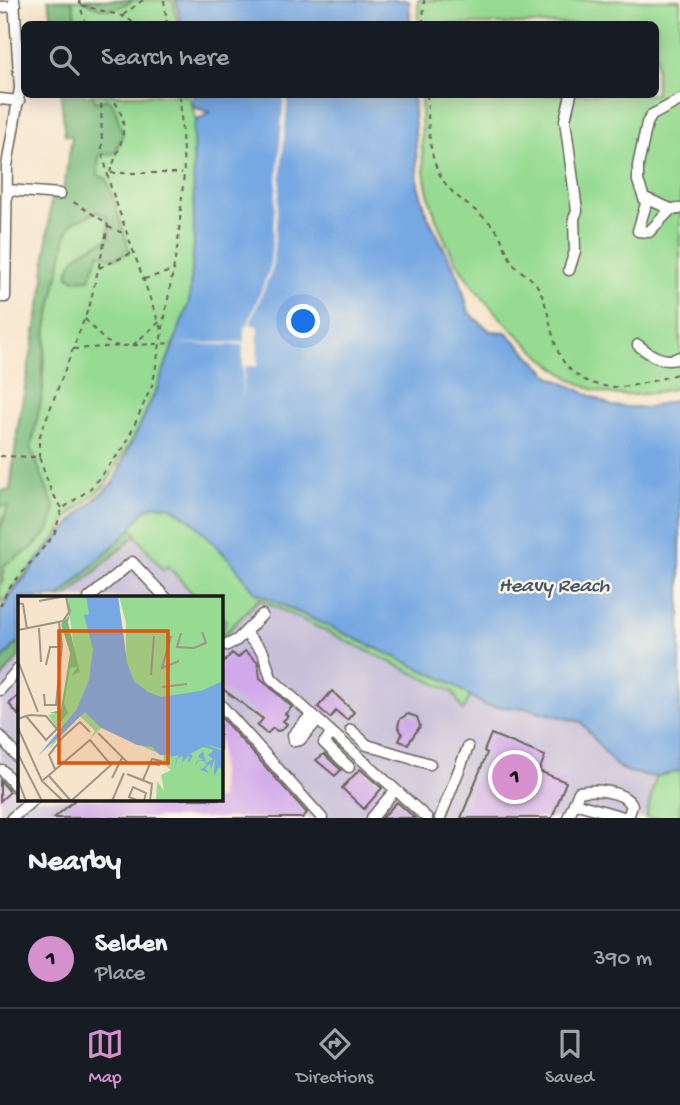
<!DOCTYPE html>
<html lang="en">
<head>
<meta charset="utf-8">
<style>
  :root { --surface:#171b24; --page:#242831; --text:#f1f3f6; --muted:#9ea1a6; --line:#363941; --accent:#d690ce }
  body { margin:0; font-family:"Gochi Hand",sans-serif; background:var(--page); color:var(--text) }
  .you { position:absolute; left:304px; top:322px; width:24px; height:24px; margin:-18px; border:5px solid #fff; border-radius:50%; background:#1a73e8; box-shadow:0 0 0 10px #1a73e833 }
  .badge { display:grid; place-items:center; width:46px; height:46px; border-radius:50%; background:var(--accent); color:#111; font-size:23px; font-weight:700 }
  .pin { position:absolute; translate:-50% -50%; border:4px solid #fff; box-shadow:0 2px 7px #0006 }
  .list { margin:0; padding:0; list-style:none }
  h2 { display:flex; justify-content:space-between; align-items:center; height:91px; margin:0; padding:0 28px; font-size:30px }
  h2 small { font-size:23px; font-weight:400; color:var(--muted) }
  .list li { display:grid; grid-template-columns:46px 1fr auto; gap:21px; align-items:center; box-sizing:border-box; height:98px; padding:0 28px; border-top:2px solid var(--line) }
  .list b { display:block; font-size:26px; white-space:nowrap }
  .list p { margin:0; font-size:23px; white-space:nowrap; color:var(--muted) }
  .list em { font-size:23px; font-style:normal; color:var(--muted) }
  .icon { flex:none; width:38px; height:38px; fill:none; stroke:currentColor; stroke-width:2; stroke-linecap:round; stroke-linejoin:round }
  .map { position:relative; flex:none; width:680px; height:818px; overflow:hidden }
  .search { position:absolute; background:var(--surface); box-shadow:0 4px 18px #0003; left:21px; right:21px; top:21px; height:77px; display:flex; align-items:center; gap:18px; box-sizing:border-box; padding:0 24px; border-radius:10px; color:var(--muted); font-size:26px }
  .sheet { height:189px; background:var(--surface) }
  nav { display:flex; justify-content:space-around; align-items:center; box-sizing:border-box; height:98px; border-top:2px solid var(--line); background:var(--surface); font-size:19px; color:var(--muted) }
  nav a { display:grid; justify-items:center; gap:4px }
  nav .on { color:var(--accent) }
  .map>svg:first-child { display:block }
  .industrial { fill:#c7c0d9 }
  .green { fill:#97db93; stroke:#5a7c58; stroke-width:2 }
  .forest { fill:#79bb7d; stroke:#4a6c4c; stroke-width:2 }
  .water { fill:#77a8e2; stroke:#4a627f; stroke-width:2 }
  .pier { fill:#f6e5cc }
  .building { fill:#d1a9ea }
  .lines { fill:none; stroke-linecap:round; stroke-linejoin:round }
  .minor-casing { stroke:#68625a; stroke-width:13 }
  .path { stroke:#68625a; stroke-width:2; stroke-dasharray:5 5; stroke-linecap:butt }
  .minor { stroke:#fff; stroke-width:10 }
  .labels { text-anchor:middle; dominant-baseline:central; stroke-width:5; stroke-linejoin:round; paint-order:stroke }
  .water-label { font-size:21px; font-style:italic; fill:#40546b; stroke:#fcf5e5 }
  .inset-road { fill:none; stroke:#9f9586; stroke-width:2 }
  .view { fill:#de560d; fill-opacity:0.15; stroke:#de560d; stroke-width:3.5 }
  .inset-edge { fill:none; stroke:#1c1c1c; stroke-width:3.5 }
</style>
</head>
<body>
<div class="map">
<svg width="680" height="818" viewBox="0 0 680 818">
  <rect width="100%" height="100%" fill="#fcf5e5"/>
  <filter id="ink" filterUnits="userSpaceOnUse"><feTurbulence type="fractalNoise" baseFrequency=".0143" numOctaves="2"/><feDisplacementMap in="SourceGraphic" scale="14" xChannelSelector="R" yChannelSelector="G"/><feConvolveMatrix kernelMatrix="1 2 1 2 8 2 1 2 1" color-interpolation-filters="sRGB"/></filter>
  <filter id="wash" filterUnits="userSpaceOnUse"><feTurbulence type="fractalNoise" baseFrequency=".00686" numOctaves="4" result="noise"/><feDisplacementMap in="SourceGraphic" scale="28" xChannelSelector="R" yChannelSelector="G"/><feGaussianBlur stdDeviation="1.57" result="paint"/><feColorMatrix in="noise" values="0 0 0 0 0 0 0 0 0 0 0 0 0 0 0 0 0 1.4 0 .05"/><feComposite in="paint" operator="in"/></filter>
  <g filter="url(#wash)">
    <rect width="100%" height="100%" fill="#f6e5cc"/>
    <path class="industrial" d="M131 529 447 681 485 706 526 708 581 722 621 769 656 777 645 818H0V662L19 641V799H220V598L59 597Z"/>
    <path class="green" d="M71 0H173L178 24H76Z
      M418 0H680V387C654 393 628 399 601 392 574 385 551 365 531 347 482 302 449 265 430 200 420 166 422 129 421 95L656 94V24H419Z
      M90 95H189L196 121 210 112 193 107V95H215L680 648V818H646L656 777 621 769 581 722 526 708 486 706 470 696 463 711 453 692 259 599 221 638 225 621 221 615 220 598 195 596 168 566 163 570 131 529 59 597 19 598V641L0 662V612L20 583 78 515 113 483 141 424 106 484 68 517 57 536 0 605V506L9 505 19 420 40 408 47 328 67 231 73 222Z"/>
    <path class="forest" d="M48 0H72L77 24H54Z
      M84 0H134C116 11 102 13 84 0Z
      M61 95H93L95 102 108 99 114 106 123 134 115 153 99 155 98 175 107 179 130 252 115 259 99 253 90 279 75 280 68 276C72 249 92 249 110 237L107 216 97 212 73 222 67 232 47 328 42 369 43 390 31 448 55 509 49 531 31 549 4 565 3 581 0 583V530L8 506H0V491L10 490 19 420 43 289 51 198 62 199 72 136 65 135Z
      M131 529 137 534 67 597 59 598Z
      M19 641V657L0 680V662Z"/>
    <path class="water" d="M176 0H409L410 24H181Z
      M193 95H413L418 185 427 215 459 277 469 313 490 331 506 332 551 377 612 406 646 408 680 399V771L656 777 628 772 615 765 581 722 526 708 486 706 447 681 256 593 231 561 193 522 172 507 156 505 144 511 131 529 59 597 19 598V641L0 662V612L20 583 78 515 113 483 157 388 189 302 194 243 193 129 196 121 210 112 193 107Z"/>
    <path class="pier" d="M284 95H288L272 269 250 324 258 327 257 366H245L242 398 243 345 170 344 244 342V327H247L270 268Z"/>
    <g id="blocks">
      <path class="building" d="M245 651 258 662 260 678 292 707 285 714 288 716 283 721 287 724 282 730 277 731 273 728 267 734 257 726 263 719 220 687V659L224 662 232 653 238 658Z
        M332 691 354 712 347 720 336 711 330 718 318 707Z
        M19 695V716L9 704Z
        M408 714 417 717 420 726 408 744 399 741 402 734 398 726 400 719Z
        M220 716 307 813 302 818H54L76 799H220Z
        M491 734 545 756 539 771 566 782 552 818H461L487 753 484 751Z
        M324 754 341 770 335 776 316 760Z
        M360 769 382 788 364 809 342 788Z
        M0 780 10 792 0 801Z
        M397 802 415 818H382Z"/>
    </g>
  </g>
  <g filter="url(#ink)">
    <use href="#blocks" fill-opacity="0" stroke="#68625a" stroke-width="2"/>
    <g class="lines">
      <defs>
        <path id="minor" d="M0 7 15 6
          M0 99 19 101
          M680 100 652 115 647 123 638 166V181L646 204 638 231 649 232 671 209H680
          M7 190 60 194
          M645 198 671 209
          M569 270 575 251 574 218 577 211 565 120 571 94
          M0 297H5L7 166 20 88 14 0
          M638 345C650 355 665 365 680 357
          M89 598 132 562 166 598
          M245 633 263 652 271 678 427 818
          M227 645 237 640 262 615
          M0 690 19 668
          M220 704 322 818
          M312 714 293 735 294 741 300 740 318 720
          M351 730 367 745 430 764
          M332 733 324 743 349 767
          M0 736 19 759
          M2 770 19 790
          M574 803 627 818
          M12 818 34 799
          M372 818 395 790
          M440 818 468 747
          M568 818 579 792C595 789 622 790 632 805L628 818"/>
      </defs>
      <use href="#minor" class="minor-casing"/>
      <path class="path" d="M79 0 85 24
        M164 0 167 24
        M81 5 122 16 137 24
        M123 15 143 0
        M423 24 424 0
        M101 94 102 151 111 188 163 335
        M109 94C134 124 121 142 110 172
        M427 94C429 121 427 149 439 173 451 198 475 207 492 225 504 237 505 255 516 267 522 273 530 276 536 284 554 310 547 351 573 372 605 399 645 383 680 373
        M111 173H182
        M108 227 128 235
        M99 268 132 253
        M144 279 175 270
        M85 319 105 341 118 346
        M133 345 166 316
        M73 349 170 343
        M0 456 39 457 51 491 62 508
        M39 457V438L90 304 108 227 107 223 70 200
        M0 606 9 588 54 535 62 509 90 489 125 446 153 383 178 243 184 173 180 94"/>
      <use href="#minor" class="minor"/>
    </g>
  </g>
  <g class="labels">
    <g class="water-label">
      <text x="554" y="587">Heavy Reach</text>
    </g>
  </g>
  <g transform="translate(18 596)">
    <rect width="205" height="205" fill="#f6e5cc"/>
    <path d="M49 0H83L85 79 205 126V205H138L139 185 146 195 143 179 153 174 145 167 146 160 83 132 72 143 77 135 62 120 31 153 41 134 30 119 42 116 56 52ZM100 0 108 58V27L101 0H205V104L111 122Z" fill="#97db93"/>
    <path d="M51 6 53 15 50 26 62 76 53 80 59 71 52 72 46 107 50 117 40 129 42 117H31L43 114 52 57 43 28 51 20Z" fill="#79bb7d"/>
    <path d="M68 0H100L109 67 116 85 130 96 143 101 183 95 205 85V153L187 148 205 155V175L201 171 196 180 197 161 193 174 192 168 187 172 191 177 182 174 189 169 186 165H180L176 173 179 165 185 164 180 160 185 155 188 167 195 163 190 159 196 154 185 151 172 158 175 160 170 167 171 159 164 167 165 160 160 162 155 175 159 162 161 159 146 162 154 159H142L134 151 119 149 82 131 67 116 20 160 59 113 71 84 75 53 66 19 71 18Z" fill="#77a8e2"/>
    <path class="inset-road" d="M21 5 48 0M0 7 5 8 9 33M21 32 23 66M0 34 45 25 51 16 48 0M163 37 159 51 176 52 188 47 184 36M153 40 144 72 161 65M0 65 20 116M28 69 32 51H44M133 79 136 40M144 91 169 88M26 98 27 109H38L44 49 41 27M0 123 8 120 13 119 28 120 39 133 28 144 8 120M0 132 24 185 45 205M80 137 111 168M0 158 24 205M37 173 31 159 46 140 62 126 72 136M109 178 134 188 132 205M31 180 53 205M94 182 104 162M0 184 8 205M125 184 134 163 143 165 141 169 132 167M24 185 72 144 93 169 53 205M94 205 106 177M121 205 111 201 115 191 128 197 126 205"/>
    <path class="view" d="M41 35H150V167H41Z"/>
    <rect width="205" height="205" class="inset-edge"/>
  </g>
</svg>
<div class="you"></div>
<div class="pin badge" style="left:515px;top:777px">1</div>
<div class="search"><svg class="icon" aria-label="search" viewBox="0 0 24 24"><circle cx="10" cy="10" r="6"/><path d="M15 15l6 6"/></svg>Search here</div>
</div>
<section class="sheet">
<h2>Nearby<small></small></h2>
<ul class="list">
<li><span class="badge">1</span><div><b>Selden</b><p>Place</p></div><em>390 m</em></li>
</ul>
</section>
<nav>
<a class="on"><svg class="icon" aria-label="map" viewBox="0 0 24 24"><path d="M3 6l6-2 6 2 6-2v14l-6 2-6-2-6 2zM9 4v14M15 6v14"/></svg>Map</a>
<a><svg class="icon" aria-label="directions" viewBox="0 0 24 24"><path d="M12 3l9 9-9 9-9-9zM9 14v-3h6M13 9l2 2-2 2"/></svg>Directions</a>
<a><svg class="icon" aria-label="saved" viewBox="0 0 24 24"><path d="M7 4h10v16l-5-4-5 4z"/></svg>Saved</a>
</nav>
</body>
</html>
